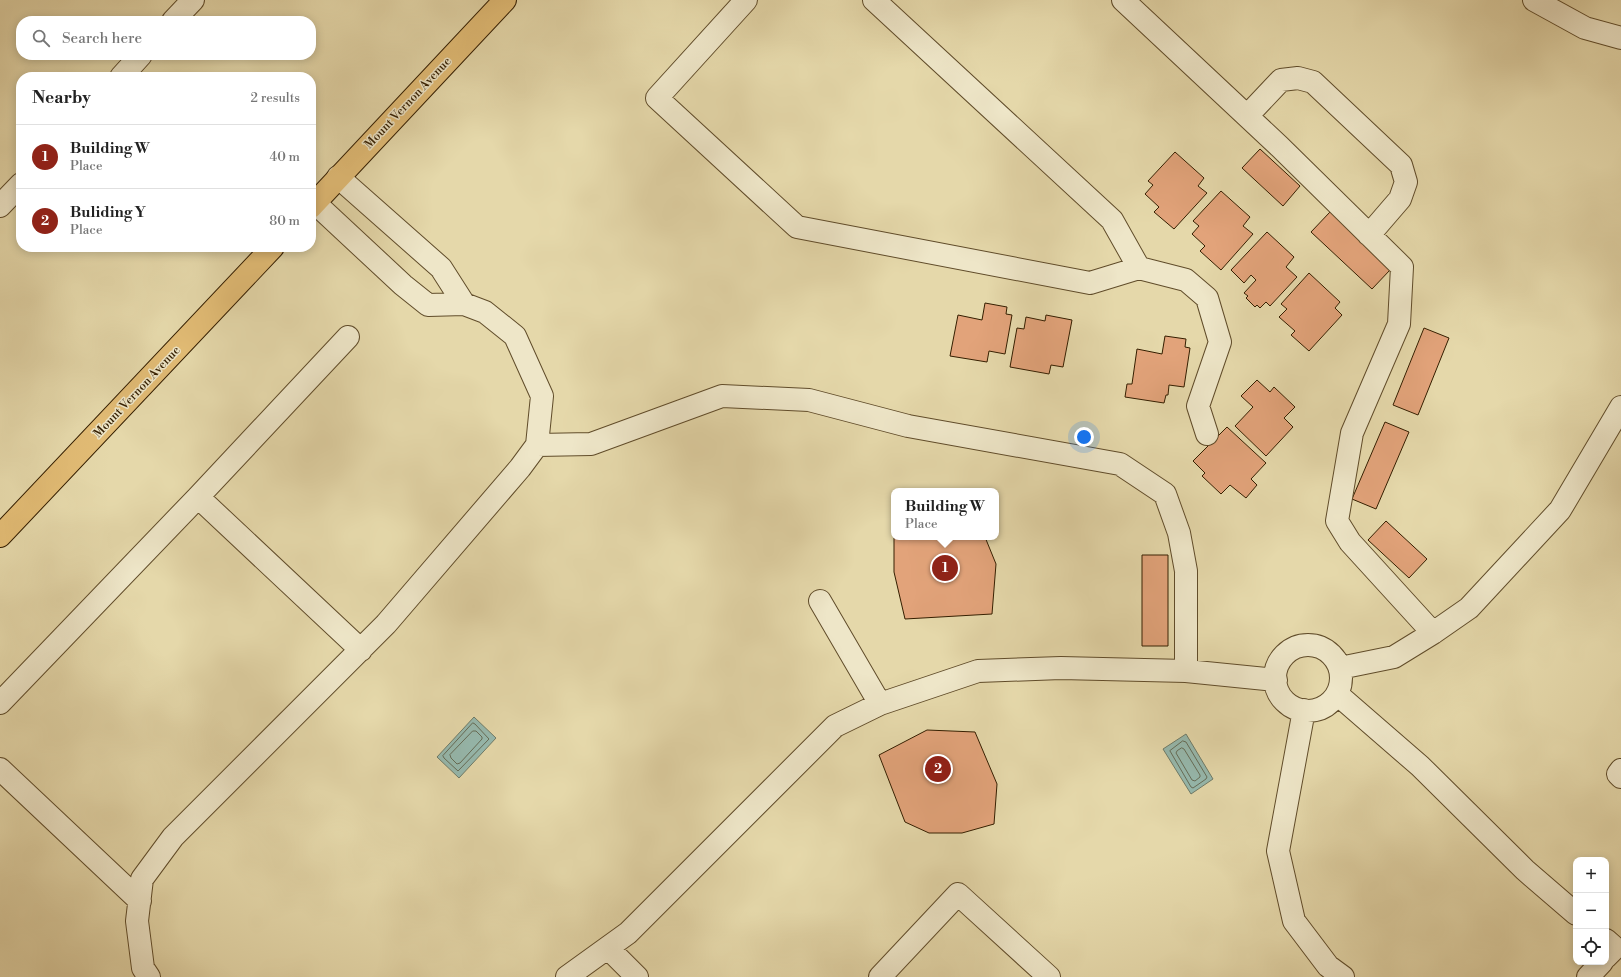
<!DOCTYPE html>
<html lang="en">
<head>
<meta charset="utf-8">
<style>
  :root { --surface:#fff; --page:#f6f6f6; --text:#222; --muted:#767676; --line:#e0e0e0; --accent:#8f2418 }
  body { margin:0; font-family:"Libre Bodoni",serif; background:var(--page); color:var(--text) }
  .controls { position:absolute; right:12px; bottom:12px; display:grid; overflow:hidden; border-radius:8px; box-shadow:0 2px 10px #0003 }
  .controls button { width:36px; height:36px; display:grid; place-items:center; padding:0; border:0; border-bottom:1px solid var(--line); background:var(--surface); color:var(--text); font:20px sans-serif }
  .you { position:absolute; left:1084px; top:437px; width:14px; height:14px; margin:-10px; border:3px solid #fff; border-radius:50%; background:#1a73e8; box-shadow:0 0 0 6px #1a73e833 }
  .badge { display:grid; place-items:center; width:26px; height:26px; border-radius:50%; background:var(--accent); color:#fff; font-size:13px; font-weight:700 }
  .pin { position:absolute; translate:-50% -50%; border:2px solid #fff; box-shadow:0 1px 4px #0006 }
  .popup { position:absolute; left:891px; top:488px; width:108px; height:52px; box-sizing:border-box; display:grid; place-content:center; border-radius:8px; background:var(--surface); filter:drop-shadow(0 1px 3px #0005); font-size:13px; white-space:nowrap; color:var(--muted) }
  .popup b { font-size:15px; color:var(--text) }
  .popup::after { content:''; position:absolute; left:50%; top:100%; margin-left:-8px; border:8px solid transparent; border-top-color:var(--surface) }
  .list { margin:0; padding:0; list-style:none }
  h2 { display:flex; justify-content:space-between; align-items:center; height:52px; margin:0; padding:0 16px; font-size:17px }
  h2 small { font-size:13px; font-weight:400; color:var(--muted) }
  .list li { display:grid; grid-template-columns:26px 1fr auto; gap:12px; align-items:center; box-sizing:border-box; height:64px; padding:0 16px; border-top:1px solid var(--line) }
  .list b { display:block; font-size:15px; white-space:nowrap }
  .list p { margin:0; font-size:13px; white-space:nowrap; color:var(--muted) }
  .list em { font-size:13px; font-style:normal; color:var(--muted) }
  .icon { flex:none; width:22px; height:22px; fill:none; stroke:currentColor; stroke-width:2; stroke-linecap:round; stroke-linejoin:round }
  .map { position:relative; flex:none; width:1621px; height:977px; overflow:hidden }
  .search { position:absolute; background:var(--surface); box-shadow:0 2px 10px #0003; left:16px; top:16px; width:300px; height:44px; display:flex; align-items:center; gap:10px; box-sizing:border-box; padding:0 14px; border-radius:16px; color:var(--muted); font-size:15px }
  .panel { position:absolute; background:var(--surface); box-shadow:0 2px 10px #0003; left:16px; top:72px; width:300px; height:180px; border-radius:16px }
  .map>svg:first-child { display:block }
  .water { fill:#96b9ae; stroke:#6f7b68 }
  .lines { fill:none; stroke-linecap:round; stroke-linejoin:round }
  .shore { stroke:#656c57; stroke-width:1 }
  .building { fill:#e2a37a; stroke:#341e00 }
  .minor-casing { stroke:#604c2a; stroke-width:24 }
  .major-casing { stroke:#341e00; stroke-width:24 }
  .minor { stroke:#eee6c8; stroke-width:22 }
  .major { stroke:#e2bc75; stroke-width:22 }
  .labels { text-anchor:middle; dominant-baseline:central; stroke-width:3; stroke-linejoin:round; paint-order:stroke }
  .street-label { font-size:12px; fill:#341e00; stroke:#eee6c8 }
</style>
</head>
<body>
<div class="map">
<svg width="1621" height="977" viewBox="0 0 1621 977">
  <rect width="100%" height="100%" fill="#e5d8aa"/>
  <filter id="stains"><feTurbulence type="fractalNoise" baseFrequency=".005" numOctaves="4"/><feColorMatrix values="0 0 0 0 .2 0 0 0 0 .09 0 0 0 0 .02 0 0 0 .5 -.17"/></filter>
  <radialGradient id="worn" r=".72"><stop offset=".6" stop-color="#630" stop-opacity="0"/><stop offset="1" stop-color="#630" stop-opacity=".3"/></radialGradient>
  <path class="water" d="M474 717 496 738 459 778 437 757Z
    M1186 734 1213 779 1191 794 1163 749Z"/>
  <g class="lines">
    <path class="shore" d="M473 723 475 724 489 739 458 771 444 758 443 756Z
      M473 731H476L482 737V739L460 763 457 764 451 758 450 755Z
      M1183 741 1186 742 1207 777 1206 779 1193 788 1191 787 1170 751Z
      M1182 748 1184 749 1200 775V777L1195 781 1192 780 1176 753 1177 751Z"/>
  </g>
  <path class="building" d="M1260 149 1300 186 1283 206 1242 168Z
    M1175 152 1204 178 1198 186 1207 193 1174 229 1154 212 1159 207 1145 194 1153 185 1148 181Z
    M1221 191 1250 217 1243 226 1253 234 1221 270 1200 251 1205 246 1192 234 1199 226 1193 221Z
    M1330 212 1390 270 1372 289 1311 232Z
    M1267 232 1294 257 1286 267 1297 277 1270 306 1266 302 1260 308 1257 305 1255 307 1246 298 1248 296 1244 293 1256 280 1251 275 1244 283 1231 270Z
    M1309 273 1340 302 1335 308 1342 315 1309 351 1291 335 1295 331 1279 317 1287 309 1281 304Z
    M985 303 1007 307 1006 314 1012 315 1005 354 989 351 987 362 950 356 958 315 982 320Z
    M1046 315 1072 320 1063 367 1051 365 1049 374 1010 367 1017 328 1024 329 1026 317 1045 321Z
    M1424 328 1449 338 1418 415 1393 405Z
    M1165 336 1186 339 1185 347 1190 348 1184 387 1169 385 1168 395H1166L1164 403 1125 397 1127 384H1132L1137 349 1162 354Z
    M1257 380 1270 392 1274 387 1295 407 1284 418 1293 427 1266 456 1235 426 1253 407 1241 396Z
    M1385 422 1409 432 1376 509 1352 499Z
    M1227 427 1266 463 1251 479 1257 485 1246 498 1230 485 1221 494 1202 476 1205 473 1193 461Z
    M1386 521 1427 559 1409 578 1368 540Z
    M894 525V537H985L996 564 992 614 905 619 894 572Z
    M1142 555H1168V646H1142Z
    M927 730 975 732 997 784 994 824 962 833H929L905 822 879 755Z"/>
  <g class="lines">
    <defs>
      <path id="minor" d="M746 0 657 98 797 227 1090 283 1139 268 1112 220 874 0
        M1123 0 1280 147 1402 267 1399 324 1352 433 1337 521 1350 542 1433 633 1394 657 1340 668
        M1534 0 1585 28 1621 38
        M173 21 193 0
        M121 77 141 55
        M1247 116 1281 80 1298 78 1313 82 1401 165 1406 182 1400 199 1369 235
        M338 177 441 268 464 304
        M0 206 21 184
        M1139 268 1186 280 1207 298 1220 342 1198 406 1207 434
        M537 445 591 444 722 396 809 400 908 426 1120 464 1165 494 1179 533 1186 571V671L1061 668 978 671 880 704 835 726 628 933 567 977
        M198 497 361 650
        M820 601 880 704
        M1433 633 1469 608 1560 510 1621 407
        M1275 678a33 33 0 1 1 66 0a33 33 0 1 1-66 0Z
        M1186 671 1276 680
        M1337 694 1420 766 1525 870 1576 914
        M0 703 198 497 348 337
        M1304 710 1278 851 1294 921 1328 966 1343 977
        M0 769 140 901
        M1621 770 1618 774 1621 777
        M1606 940 1615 948 1606 957
        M608 948 637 977
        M149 977 143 968 137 921 142 879 173 837 386 624 520 468 537 445 542 396 515 336 485 312 464 304 428 305 403 285 315 203
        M880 977 958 894 1049 977
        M1588 977 1602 962"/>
      <path id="major" d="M311 207 505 0
        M0 536 273 247"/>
    </defs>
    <use href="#minor" class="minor-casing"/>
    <use href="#major" class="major-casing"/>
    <use href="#minor" class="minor"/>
    <use href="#major" class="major"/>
  </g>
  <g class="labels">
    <g class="street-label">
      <text transform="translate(408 103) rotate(-47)">Mount Vernon Avenue</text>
      <text transform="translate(137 392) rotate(-47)">Mount Vernon Avenue</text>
    </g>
  </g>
  <rect width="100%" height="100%" filter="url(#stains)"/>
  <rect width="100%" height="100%" fill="url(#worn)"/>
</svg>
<div class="controls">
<button>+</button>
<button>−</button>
<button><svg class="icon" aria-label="locate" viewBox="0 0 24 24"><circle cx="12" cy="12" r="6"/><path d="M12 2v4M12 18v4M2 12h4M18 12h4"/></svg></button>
</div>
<div class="you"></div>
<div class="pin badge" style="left:945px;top:568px">1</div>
<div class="popup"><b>Building W</b>Place</div>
<div class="pin badge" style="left:938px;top:769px">2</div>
<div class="search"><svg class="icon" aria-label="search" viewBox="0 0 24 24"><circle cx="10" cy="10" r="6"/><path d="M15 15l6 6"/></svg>Search here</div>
<section class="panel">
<h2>Nearby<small>2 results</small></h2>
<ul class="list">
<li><span class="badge">1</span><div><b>Building W</b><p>Place</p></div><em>40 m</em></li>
<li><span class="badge">2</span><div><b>Buliding Y</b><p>Place</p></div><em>80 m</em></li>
</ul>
</section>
</div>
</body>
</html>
